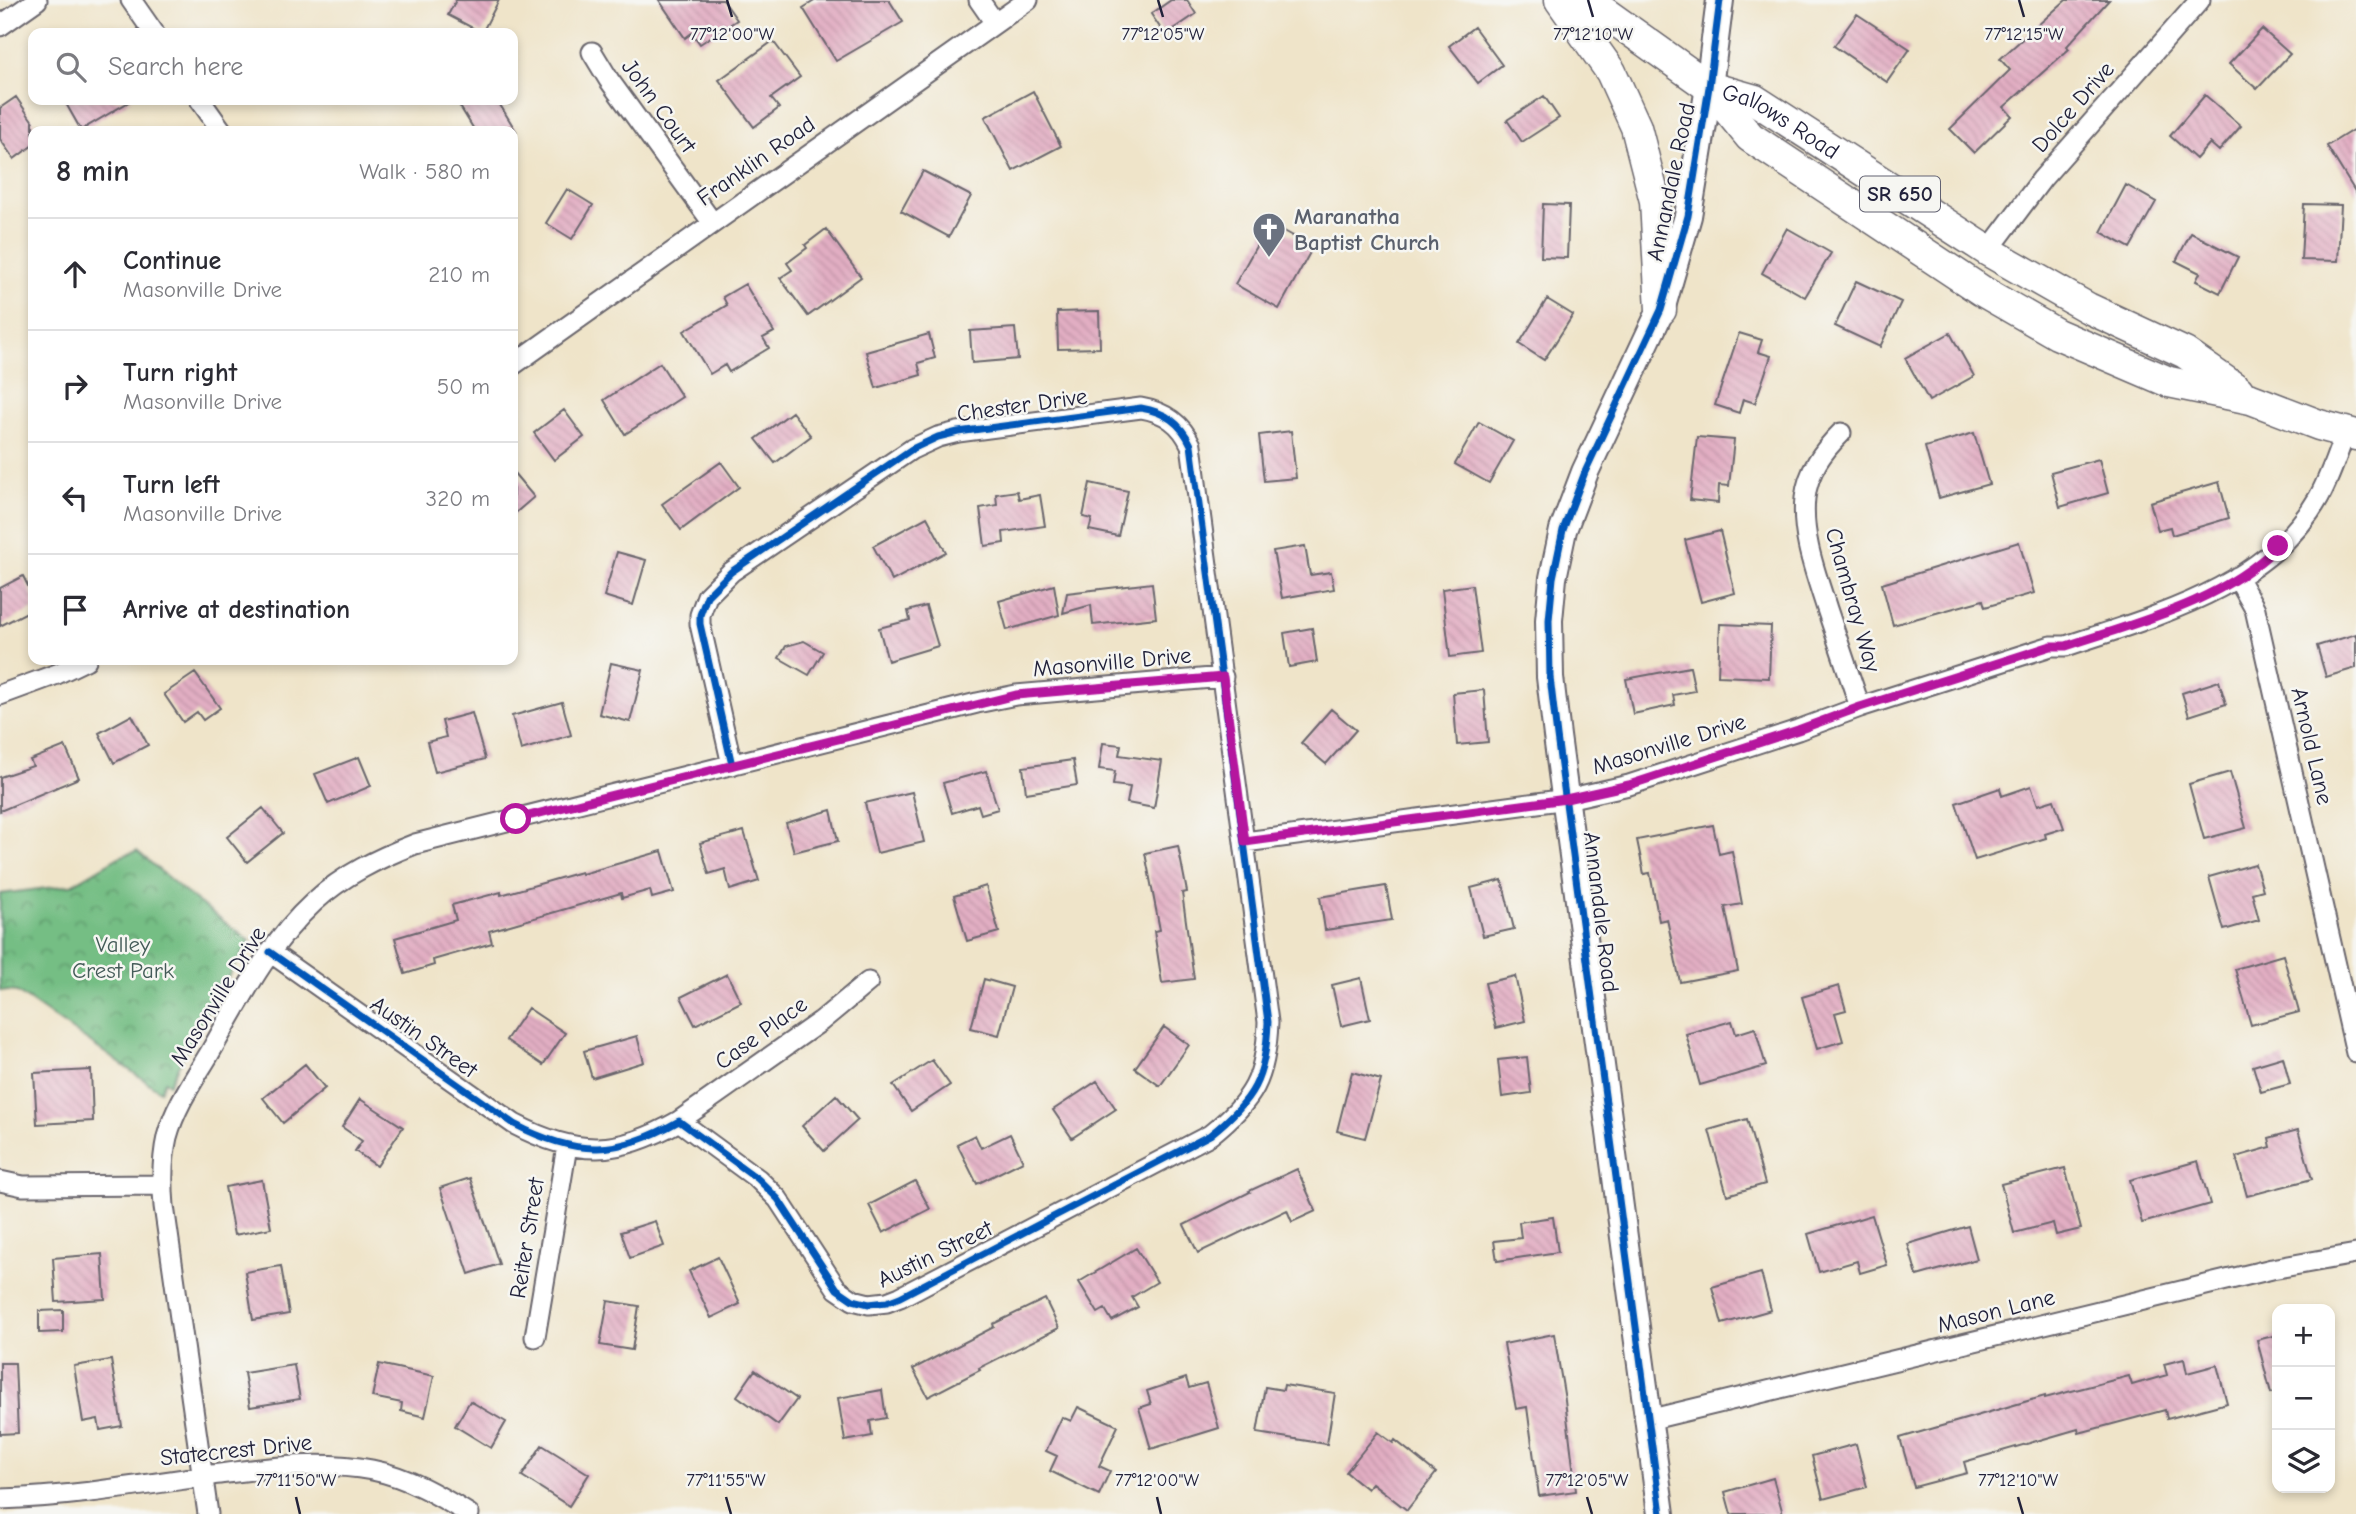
<!DOCTYPE html>
<html lang="en">
<head>
<meta charset="utf-8">
<style>
  :root { --surface:#fff; --page:#f2f2f3; --text:#2b2b33; --muted:#7c7c81; --line:#e1e1e2 }
  body { margin:0; font-family:"Comic Neue",sans-serif; background:var(--page); color:var(--text) }
  .controls { position:absolute; right:21px; bottom:21px; display:grid; overflow:hidden; border-radius:14px; box-shadow:0 4px 10px #0003 }
  .controls button { width:63px; height:63px; display:grid; place-items:center; padding:0; border:0; border-bottom:2px solid var(--line); background:var(--surface); color:var(--text); font:35px sans-serif }
  .stop { position:absolute; width:21px; height:21px; margin:-16px; border:5px solid #b5179e; border-radius:50%; background:#fff }
  .stop.end { background:#b5179e; border-color:#fff; box-shadow:0 2px 7px #0008 }
  .list { margin:0; padding:0; list-style:none }
  h2 { display:flex; justify-content:space-between; align-items:center; height:91px; margin:0; padding:0 28px; font-size:30px }
  h2 small { font-size:23px; font-weight:400; color:var(--muted) }
  .list li { display:grid; grid-template-columns:46px 1fr auto; gap:21px; align-items:center; box-sizing:border-box; height:112px; padding:0 28px; border-top:2px solid var(--line) }
  .list b { display:block; font-size:26px; white-space:nowrap }
  .list p { margin:0; font-size:23px; white-space:nowrap; color:var(--muted) }
  .list em { font-size:23px; font-style:normal; color:var(--muted) }
  .icon { flex:none; width:38px; height:38px; fill:none; stroke:currentColor; stroke-width:2; stroke-linecap:round; stroke-linejoin:round }
  .map { position:relative; flex:none; width:2356px; height:1514px; overflow:hidden }
  .search { position:absolute; background:var(--surface); box-shadow:0 4px 10px #0003; left:28px; top:28px; width:490px; height:77px; display:flex; align-items:center; gap:18px; box-sizing:border-box; padding:0 24px; border-radius:14px; color:var(--muted); font-size:26px }
  .panel { position:absolute; background:var(--surface); box-shadow:0 4px 10px #0003; left:28px; top:126px; width:490px; height:539px; border-radius:14px }
  .map>svg:first-child { display:block }
  .forest { fill:url(#forest-crowns); stroke:#4c7060; stroke-width:2 }
  .building { fill:url(#building-back-hatch) }
  .lines { fill:none; stroke-linecap:round; stroke-linejoin:round }
  .street-casing { stroke:#6a666d; stroke-width:23 }
  .secondary-casing { stroke:#6a666d; stroke-width:30 }
  .primary-casing { stroke:#6a666d; stroke-width:33 }
  .street { stroke:#fff; stroke-width:19 }
  .secondary { stroke:#fff; stroke-width:26 }
  .primary { stroke:#fff; stroke-width:30 }
  .cycleway-casing { stroke:#f6f6f2; stroke-width:11 }
  .cycleway { stroke:#0057b8; stroke-width:7 }
  .route { stroke:#b5179e; stroke-width:9 }
  .ticks { fill:none; stroke:#22223b; stroke-width:2.5 }
  .labels { text-anchor:middle; dominant-baseline:central; stroke-width:5; stroke-linejoin:round; paint-order:stroke }
  .shield { fill:#f6f6f2; stroke:#626272; stroke-width:2 }
  .shield-label { font-size:21px; font-weight:bold; fill:#22223b }
  .street-label { font-size:23px; fill:#22223b; stroke:#f6f6f2 }
  .worship-label { font-size:23px; font-weight:bold; fill:#5b616d; stroke:#f6f6f2; text-anchor:start }
  .park-label { font-size:23px; fill:#445b58; stroke:#f6f6f2 }
  .ticks-label { font-size:18px; text-anchor:middle; fill:#22223b; stroke:#f6f6f2; stroke-width:5; stroke-linejoin:round; paint-order:stroke }
</style>
</head>
<body>
<div class="map">
<svg width="2356" height="1514" viewBox="0 0 2356 1514">
  <defs>
    <pattern id="forest-crowns" width="20" height="18" patternUnits="userSpaceOnUse" patternTransform="scale(1.75)"><rect width="20" height="18" fill="#75be84"/><path d="M2 6a3 3 0 1 1 6 0M12 15a3 3 0 1 1 6 0" fill="none" stroke="#609a6d"/></pattern>
    <pattern id="building-back-hatch" width="6" height="6" patternUnits="userSpaceOnUse" patternTransform="scale(1.75)"><rect width="6" height="6" fill="#e2aec3"/><path d="M-1 5l2 2M0 0l6 6M5-1l2 2" fill="none" stroke="#c295a8"/></pattern>
  </defs>
  <rect width="100%" height="100%" fill="#f6f6f2"/>
  <filter id="ink" filterUnits="userSpaceOnUse"><feTurbulence type="fractalNoise" baseFrequency=".0143" numOctaves="2"/><feDisplacementMap in="SourceGraphic" scale="14" xChannelSelector="R" yChannelSelector="G"/><feConvolveMatrix kernelMatrix="1 2 1 2 8 2 1 2 1" color-interpolation-filters="sRGB"/></filter>
  <filter id="wash" filterUnits="userSpaceOnUse"><feTurbulence type="fractalNoise" baseFrequency=".00686" numOctaves="4" result="noise"/><feDisplacementMap in="SourceGraphic" scale="28" xChannelSelector="R" yChannelSelector="G"/><feGaussianBlur stdDeviation="1.57" result="paint"/><feColorMatrix in="noise" values="0 0 0 0 0 0 0 0 0 0 0 0 0 0 0 0 0 1.4 0 .05"/><feComposite in="paint" operator="in"/></filter>
  <g filter="url(#wash)">
    <rect width="100%" height="100%" fill="#efe4c9"/>
    <path class="forest" d="M137 851 186 893 250 941 203 1018 169 1084 165 1081 160 1091 17 992 0 990V894L71 885 119 857Z"/>
    <g id="blocks">
      <path class="building" d="M456 0H499L482 33 448 15Z
        M659 0H723L737 20 700 44 692 33 685 38Z
        M816 0H889L903 22 836 61 803 8Z
        M1171 0H1187L1196 14 1165 35 1151 14Z
        M2066 0H2109L2067 46 2069 49 2004 107 2012 116 1974 153 1950 129 2010 70 2000 59Z
        M1857 14 1910 49 1887 82 1834 46Z
        M1474 27 1502 65 1478 83 1449 46Z
        M2262 29 2290 54 2257 89 2229 64Z
        M773 41 800 77 771 98 779 108 754 127 719 80Z
        M1033 91 1061 146 1013 171 985 117Z
        M2205 95 2241 126 2219 151 2210 143 2196 159 2170 136Z
        M1544 96 1559 118 1522 142 1507 120Z
        M16 97 33 122V145L14 159 0 139V108Z
        M64 100H132L81 130Z
        M456 100H497L516 131H475Z
        M2356 128V193L2327 146Z
        M923 171 971 196 949 237 901 211Z
        M2126 185 2156 202 2130 248 2101 232Z
        M567 189 593 205 572 239 546 223Z
        M1543 204 1569 205 1567 258 1541 257Z
        M2304 204 2341 205 2338 261 2301 260Z
        M1269 223 1313 247 1279 309 1235 284Z
        M1787 228 1831 253 1805 297 1762 273Z
        M826 229 861 277 808 316 780 278 792 270 787 263 807 248 805 245Z
        M2191 233 2238 257 2220 293 2196 281 2200 273 2176 261Z
        M1856 281 1901 302 1880 347 1835 326Z
        M745 284 774 332 763 338 769 348 729 372 725 365 710 374 684 331 727 305 723 297Z
        M1547 299 1573 315 1544 360 1519 344Z
        M1099 311 1100 348 1058 349 1057 312Z
        M1015 328 1018 359 972 363 970 331Z
        M1739 333 1762 340 1758 352 1771 356 1755 403 1743 399 1739 413 1715 405Z
        M1950 333 1974 376 1929 401 1905 358Z
        M929 334 935 358 918 363 921 375 876 388 866 352Z
        M660 363 682 397 625 434 604 400Z
        M564 410 584 437 554 460 534 433Z
        M792 412 811 436 775 463 756 439Z
        M1479 422 1513 441 1489 483 1455 464Z
        M1291 431 1296 478 1264 481 1259 435Z
        M1974 433 1989 484 1939 498 1925 447Z
        M1697 437 1734 440 1729 486 1719 485 1718 503 1690 500Z
        M2099 459 2108 493 2060 507 2051 472Z
        M721 462 739 487 681 530 662 504Z
        M513 472 534 497 513 515Z
        M2219 482 2229 518 2172 535 2170 527 2158 530 2150 502Z
        M1090 483 1128 491 1118 536 1089 530 1092 519 1083 517Z
        M1017 491 1019 499 1040 495 1045 526 1003 532 1004 543 985 546 980 508 997 505 996 494Z
        M927 517 946 552 892 581 873 546Z
        M1720 531 1735 593 1701 602 1685 540Z
        M2019 542 2034 593 1985 607 1983 600 1893 625 1882 584Z
        M1305 546 1310 575 1331 572 1334 589 1282 598 1273 551Z
        M617 552 646 560 633 605 604 596Z
        M23 576 33 596V609L0 626V588Z
        M1152 583 1156 618 1093 625 1091 605 1063 613 1067 593Z
        M1054 585 1059 615 1007 630 999 601Z
        M1472 585 1481 653 1450 657 1442 589Z
        M926 606 938 646 888 661 879 628 910 620 908 611Z
        M1720 624 1771 626 1769 678 1718 676Z
        M1312 628 1317 662 1289 667 1284 633Z
        M2356 634V668L2326 677 2317 646Z
        M804 641 823 652 809 675 779 658 786 646Z
        M611 663 643 670 630 722 599 714Z
        M1690 667 1695 691 1673 695 1675 705 1633 714 1626 679Z
        M195 673 220 708 203 720 197 712 183 722 164 694Z
        M2219 681 2226 704 2189 716 2182 693Z
        M1484 690 1488 742 1457 745 1453 693Z
        M562 702 571 735 521 750 512 716Z
        M1331 709 1356 730 1326 764 1301 743Z
        M472 713 485 759 435 772 427 742 446 737 442 721Z
        M132 715 148 745 114 763 99 733Z
        M1103 743 1121 745 1119 755 1162 761 1154 808 1127 803 1130 787 1113 785 1115 771 1099 769Z
        M65 746 79 778 0 811V777L33 766 30 760Z
        M359 757 371 786 328 804 315 774Z
        M1073 760 1077 785 1026 793 1023 767Z
        M986 771 998 809 981 814 978 805 952 813 943 783Z
        M2230 772 2246 828 2204 839 2189 784Z
        M2031 786 2038 805 2054 800 2064 828 2045 834 2046 838 1975 860 1956 803 2000 788 2002 796Z
        M912 792 924 842 877 853 865 803Z
        M263 808 283 833 247 862 227 837Z
        M831 810 838 841 794 852 786 823Z
        M1713 825 1719 854 1732 851 1742 904 1725 907 1738 971 1680 982 1667 919 1659 921 1650 873 1644 874 1637 840Z
        M744 831 759 881 730 890 725 869 709 874 700 843Z
        M1178 846 1187 892 1182 893 1194 979 1162 983 1154 931 1160 930 1145 853Z
        M662 851 674 892 652 898 650 890 622 898 621 893 510 925 489 931 492 943 433 960 434 965 405 974 395 938 456 920 452 905 501 892V895L581 872 582 874Z
        M2255 864 2263 890 2252 893 2259 920 2224 930 2209 877Z
        M1502 880 1514 929 1483 936 1471 888Z
        M986 886 999 932 967 941 954 896Z
        M1386 886 1392 920 1325 930 1320 897Z
        M2283 955 2299 1012 2251 1025 2235 969Z
        M727 974 741 1002 695 1025 681 997Z
        M1515 976 1525 1021 1496 1028 1485 983Z
        M1361 978 1370 1019 1341 1026 1332 985Z
        M984 979 1012 987 999 1035 971 1028Z
        M1839 986 1846 1010 1835 1013 1843 1041 1817 1049 1802 997Z
        M528 1008 565 1033 543 1065 506 1040Z
        M1732 1021 1736 1034 1755 1028 1766 1066 1700 1085 1686 1034Z
        M1164 1027 1189 1045 1160 1086 1135 1068Z
        M637 1036 644 1062 592 1078 584 1051Z
        M1527 1057 1531 1093 1502 1097 1498 1060Z
        M2283 1057 2290 1084 2261 1092 2253 1066Z
        M932 1060 950 1085 911 1111 893 1085Z
        M305 1064 325 1088 283 1123 263 1098Z
        M91 1070 93 1121 37 1124 34 1073Z
        M1352 1072 1381 1080 1365 1138 1337 1131Z
        M1097 1081 1116 1109 1072 1138 1053 1110Z
        M836 1095 858 1120 824 1151 802 1126Z
        M360 1099 403 1127 377 1166 355 1151 362 1141 342 1127Z
        M1747 1119 1765 1184 1727 1195 1709 1130Z
        M2298 1130 2312 1179 2247 1196 2236 1157 2271 1147 2269 1138Z
        M1010 1134 1023 1161 977 1184 957 1144 975 1135 981 1148Z
        M2198 1161 2210 1204 2142 1223 2130 1180Z
        M2065 1168 2081 1229 2056 1235 2053 1223 2014 1233 2001 1184Z
        M1297 1169 1316 1211 1292 1222 1287 1210 1198 1253 1184 1225 1250 1192 1249 1191Z
        M470 1178 499 1264 469 1274 440 1188Z
        M262 1180 271 1228 234 1235 225 1187Z
        M915 1181 930 1209 883 1233 869 1205Z
        M1872 1215 1887 1265 1860 1273 1857 1261 1819 1272 1808 1234Z
        M1553 1217 1558 1252 1497 1261 1494 1241 1521 1238 1519 1222Z
        M655 1221 664 1246 630 1258 621 1232Z
        M1968 1226 1977 1259 1917 1276 1908 1244Z
        M1136 1248 1157 1282 1132 1297 1138 1307 1112 1321 1105 1309 1098 1313 1079 1282Z
        M102 1254 105 1299 56 1302 53 1258Z
        M718 1257 740 1304 711 1318 689 1271Z
        M281 1266 289 1314 253 1320 245 1272Z
        M1761 1273 1771 1310 1722 1324 1712 1287Z
        M1045 1299 1059 1328 979 1368 980 1370 928 1397 913 1369 994 1327 993 1324Z
        M608 1301 639 1306 632 1350 600 1345Z
        M63 1310V1332L39 1333V1311Z
        M1554 1334 1565 1400 1576 1491 1539 1496 1527 1407 1516 1409 1504 1344Z
        M2277 1335V1392L2271 1393 2257 1340Z
        M2184 1359 2187 1373 2217 1365 2227 1403 2167 1419 2165 1410 2079 1433 2078 1429 1964 1462 1967 1473 1914 1487 1900 1438 2045 1396V1398L2129 1376 2132 1385 2167 1375 2164 1364Z
        M111 1360 122 1426 100 1430 98 1419 83 1422 74 1366Z
        M0 1363H15L18 1433 0 1434Z
        M379 1364 434 1376 425 1417 401 1411 402 1403 372 1397Z
        M294 1365 300 1399 250 1407 244 1373Z
        M755 1370 797 1399 778 1425 737 1396Z
        M1186 1378 1189 1388 1206 1383 1219 1428 1151 1449 1139 1408 1151 1404 1147 1391Z
        M1284 1385 1335 1393 1327 1444 1257 1433 1265 1387 1283 1390Z
        M882 1390 886 1418 870 1421 872 1436 845 1441 838 1398Z
        M470 1401 506 1422 491 1448 455 1426Z
        M1078 1407 1118 1426 1099 1466 1110 1471 1099 1495 1050 1471 1057 1456 1046 1451 1062 1417 1071 1421Z
        M1378 1432 1393 1443 1395 1440 1436 1473 1407 1510 1372 1483 1367 1489 1346 1472Z
        M1856 1444 1867 1487 1823 1499 1812 1456Z
        M542 1445 589 1474 569 1506 522 1476Z
        M1773 1478 1783 1514H1731L1725 1492Z"/>
    </g>
  </g>
  <g filter="url(#ink)">
    <use href="#blocks" fill-opacity="0" stroke="#6a666d" stroke-width="2"/>
    <g class="lines">
      <defs>
        <path id="street" d="M131 0 154 33
          M979 0 995 23
          M0 26 37 0
          M592 52 609 80 712 222
          M200 100 222 131
          M1988 251 2042 179 2200 0
          M513 365 1028 0
          M1841 433C1823 451 1808 471 1805 498 1801 536 1816 574 1827 609 1838 642 1849 674 1860 707
          M2237 577 2255 609 2356 1053
          M0 695 57 674 86 660
          M1245 842 1567 799 1629 785 1798 730 1860 707 2051 646H2066C2156 616 2268 587 2319 497 2330 477 2337 455 2345 433
          M270 952 514 1124C577 1157 618 1156 679 1121L758 1179 778 1199 837 1289 853 1300 869 1304 887 1302 900 1297 1210 1135C1254 1100 1266 1078 1268 1022L1191 445C1181 423 1165 412 1141 408L958 432 938 437 912 449 731 572 707 596 700 615V624L732 765
          M679 1121 821 1021 868 982
          M0 1181 23 1186 162 1185
          M535 1337 567 1146
          M1648 1420 2272 1269 2356 1254
          M0 1499C72 1497 142 1485 212 1475 266 1468 318 1460 372 1470 408 1477 438 1495 469 1514
          M208 1514 164 1206C162 1183 162 1159 167 1137 175 1107 193 1081 208 1056 239 1002 268 944 314 902 343 875 379 858 415 844L977 703 1016 695 1223 677"/>
        <path id="secondary" d="M1661 1514 1557 736 1550 677 1549 620 1553 578 1563 530 1585 472 1661 310 1688 216 1709 87 1720 0"/>
        <g id="primary">
          <path d="M1560 0 1611 72 1636 127 1655 201 1661 310"/>
          <path d="M1587 0 1709 87 1750 137 1982 291 2057 334 2169 382 2251 399 2319 425 2356 435"/>
          <path id="s1" d="M1709 87 1755 100 1988 251 2088 308 2185 353 2238 390"/>
        </g>
      </defs>
      <use href="#street" class="street-casing"/>
      <use href="#secondary" class="secondary-casing"/>
      <use href="#primary" class="primary-casing"/>
      <use href="#street" class="street"/>
      <use href="#secondary" class="secondary"/>
      <use href="#primary" class="primary"/>
      <defs>
        <path id="cycleway" d="M270 952 514 1124C577 1157 618 1156 679 1121L758 1179 778 1199 837 1289 853 1300 869 1304 887 1302 900 1297 1210 1135C1254 1100 1266 1078 1268 1022L1191 445C1181 423 1165 412 1141 408L958 432 938 437 912 449 731 572 707 596 700 615V624L732 765
          M1661 1514 1557 736 1550 677 1549 620 1553 578 1563 530 1585 472 1661 310 1688 216 1709 87 1720 0"/>
      </defs>
      <use href="#cycleway" class="cycleway-casing"/>
      <use href="#cycleway" class="cycleway"/>
    </g>
  </g>
  <g class="lines" filter="url(#ink)">
    <path class="route" d="M516 819 1016 695 1223 677 1245 842 1566 799 1629 785 1798 730 1860 707 2051 646H2066C2138 622 2222 602 2278 546"/>
  </g>
  <path class="ticks" d="M727 0 732 17M1158 0 1163 17M1588 0 1593 17M2019 0 2024 17M296 1497 300 1514M726 1497 731 1514M1157 1497 1161 1514M1587 1497 1592 1514M2018 1497 2023 1514"/>
  <defs>
    <symbol id="church-pin" viewBox="-11 -11 22 30"><path d="M0 17L-7.5 6A9.5 9.5 0 1 1 7.5 6Z" fill="#6b7280" stroke="#f6f6f2"/><path d="M-1.2-6h2.4v3.5h3.3v2.4h-3.3V6h-2.4V-.1h-3.3v-2.4h3.3Z" fill="#fff"/></symbol>
  </defs>
  <g fill-rule="evenodd">
    <use href="#church-pin" x="1250" y="210" width="38" height="52"/>
  </g>
  <g class="labels">
    <rect class="shield" x="1860" y="176.5" width="80" height="35" rx="5"/>
    <g class="shield-label">
      <text x="1900" y="194">SR 650</text>
    </g>
    <g class="street-label">
      <text transform="translate(659 106) rotate(54)">John Court</text>
      <text transform="translate(2073 107) rotate(-49)">Dolce Drive</text>
      <text stroke="none"><textPath href="#s1" startOffset="80">Gallows Road</textPath></text>
      <text transform="translate(756 161) rotate(-35)">Franklin Road</text>
      <text transform="translate(1671 182) rotate(-78)">Annandale Road</text>
      <text transform="translate(1022 405) rotate(-8)">Chester Drive</text>
      <text transform="translate(1853 600) rotate(74)">Chambray Way</text>
      <text transform="translate(1112 662) rotate(-5)">Masonville Drive</text>
      <text transform="translate(1669 744) rotate(-17)">Masonville Drive</text>
      <text transform="translate(2312 746) rotate(77)">Arnold Lane</text>
      <text transform="translate(1601 912) rotate(83)">Annandale Road</text>
      <text transform="translate(218 996) rotate(-58)">Masonville Drive</text>
      <text transform="translate(761 1033) rotate(-36)">Case Place</text>
      <text transform="translate(424 1037) rotate(35)">Austin Street</text>
      <text transform="translate(527 1238) rotate(-81)">Reiter Street</text>
      <text transform="translate(935 1254) rotate(-26)">Austin Street</text>
      <text transform="translate(1996 1311) rotate(-14)">Mason Lane</text>
      <text transform="translate(236 1450) rotate(-6)">Statecrest Drive</text>
    </g>
    <g class="worship-label">
      <text x="1294" y="216">Maranatha<tspan x="1294" dy="26">Baptist Church</tspan></text>
    </g>
    <g class="park-label">
      <text x="123" y="944">Valley<tspan x="123" dy="26">Crest Park</tspan></text>
    </g>
  </g>
  <g class="ticks-label">
    <text x="732" y="40">77°12'00"W</text>
    <text x="1163" y="40">77°12'05"W</text>
    <text x="1593" y="40">77°12'10"W</text>
    <text x="2024" y="40">77°12'15"W</text>
    <text x="296" y="1486">77°11'50"W</text>
    <text x="726" y="1486">77°11'55"W</text>
    <text x="1157" y="1486">77°12'00"W</text>
    <text x="1587" y="1486">77°12'05"W</text>
    <text x="2018" y="1486">77°12'10"W</text>
  </g>
</svg>
<div class="controls">
<button>+</button>
<button>−</button>
<button><svg class="icon" aria-label="layers" viewBox="0 0 24 24"><path d="M12 4l9 5-9 5-9-5zM3 14l9 5 9-5"/></svg></button>
</div>
<div class="stop" style="left:516px;top:819px"></div>
<div class="stop end" style="left:2278px;top:546px"></div>
<div class="search"><svg class="icon" aria-label="search" viewBox="0 0 24 24"><circle cx="10" cy="10" r="6"/><path d="M15 15l6 6"/></svg>Search here</div>
<section class="panel">
<h2>8 min<small>Walk · 580 m</small></h2>
<ul class="list">
<li><svg class="icon" aria-label="ahead" viewBox="0 0 24 24"><path d="M12 20V5M6 11l6-6 6 6"/></svg><div><b>Continue</b><p>Masonville Drive</p></div><em>210 m</em></li>
<li><svg class="icon" aria-label="right" viewBox="0 0 24 24"><path d="M7 20v-9h11M14 6l5 5-5 5"/></svg><div><b>Turn right</b><p>Masonville Drive</p></div><em>50 m</em></li>
<li><svg class="icon" aria-label="left" viewBox="0 0 24 24"><path d="M17 20v-9H6M10 6l-5 5 5 5"/></svg><div><b>Turn left</b><p>Masonville Drive</p></div><em>320 m</em></li>
<li><svg class="icon" aria-label="arrive" viewBox="0 0 24 24"><path d="M6 21V4h12l-3 4 3 4H6"/></svg><div><b>Arrive at destination</b></div></li>
</ul>
</section>
</div>
</body>
</html>
